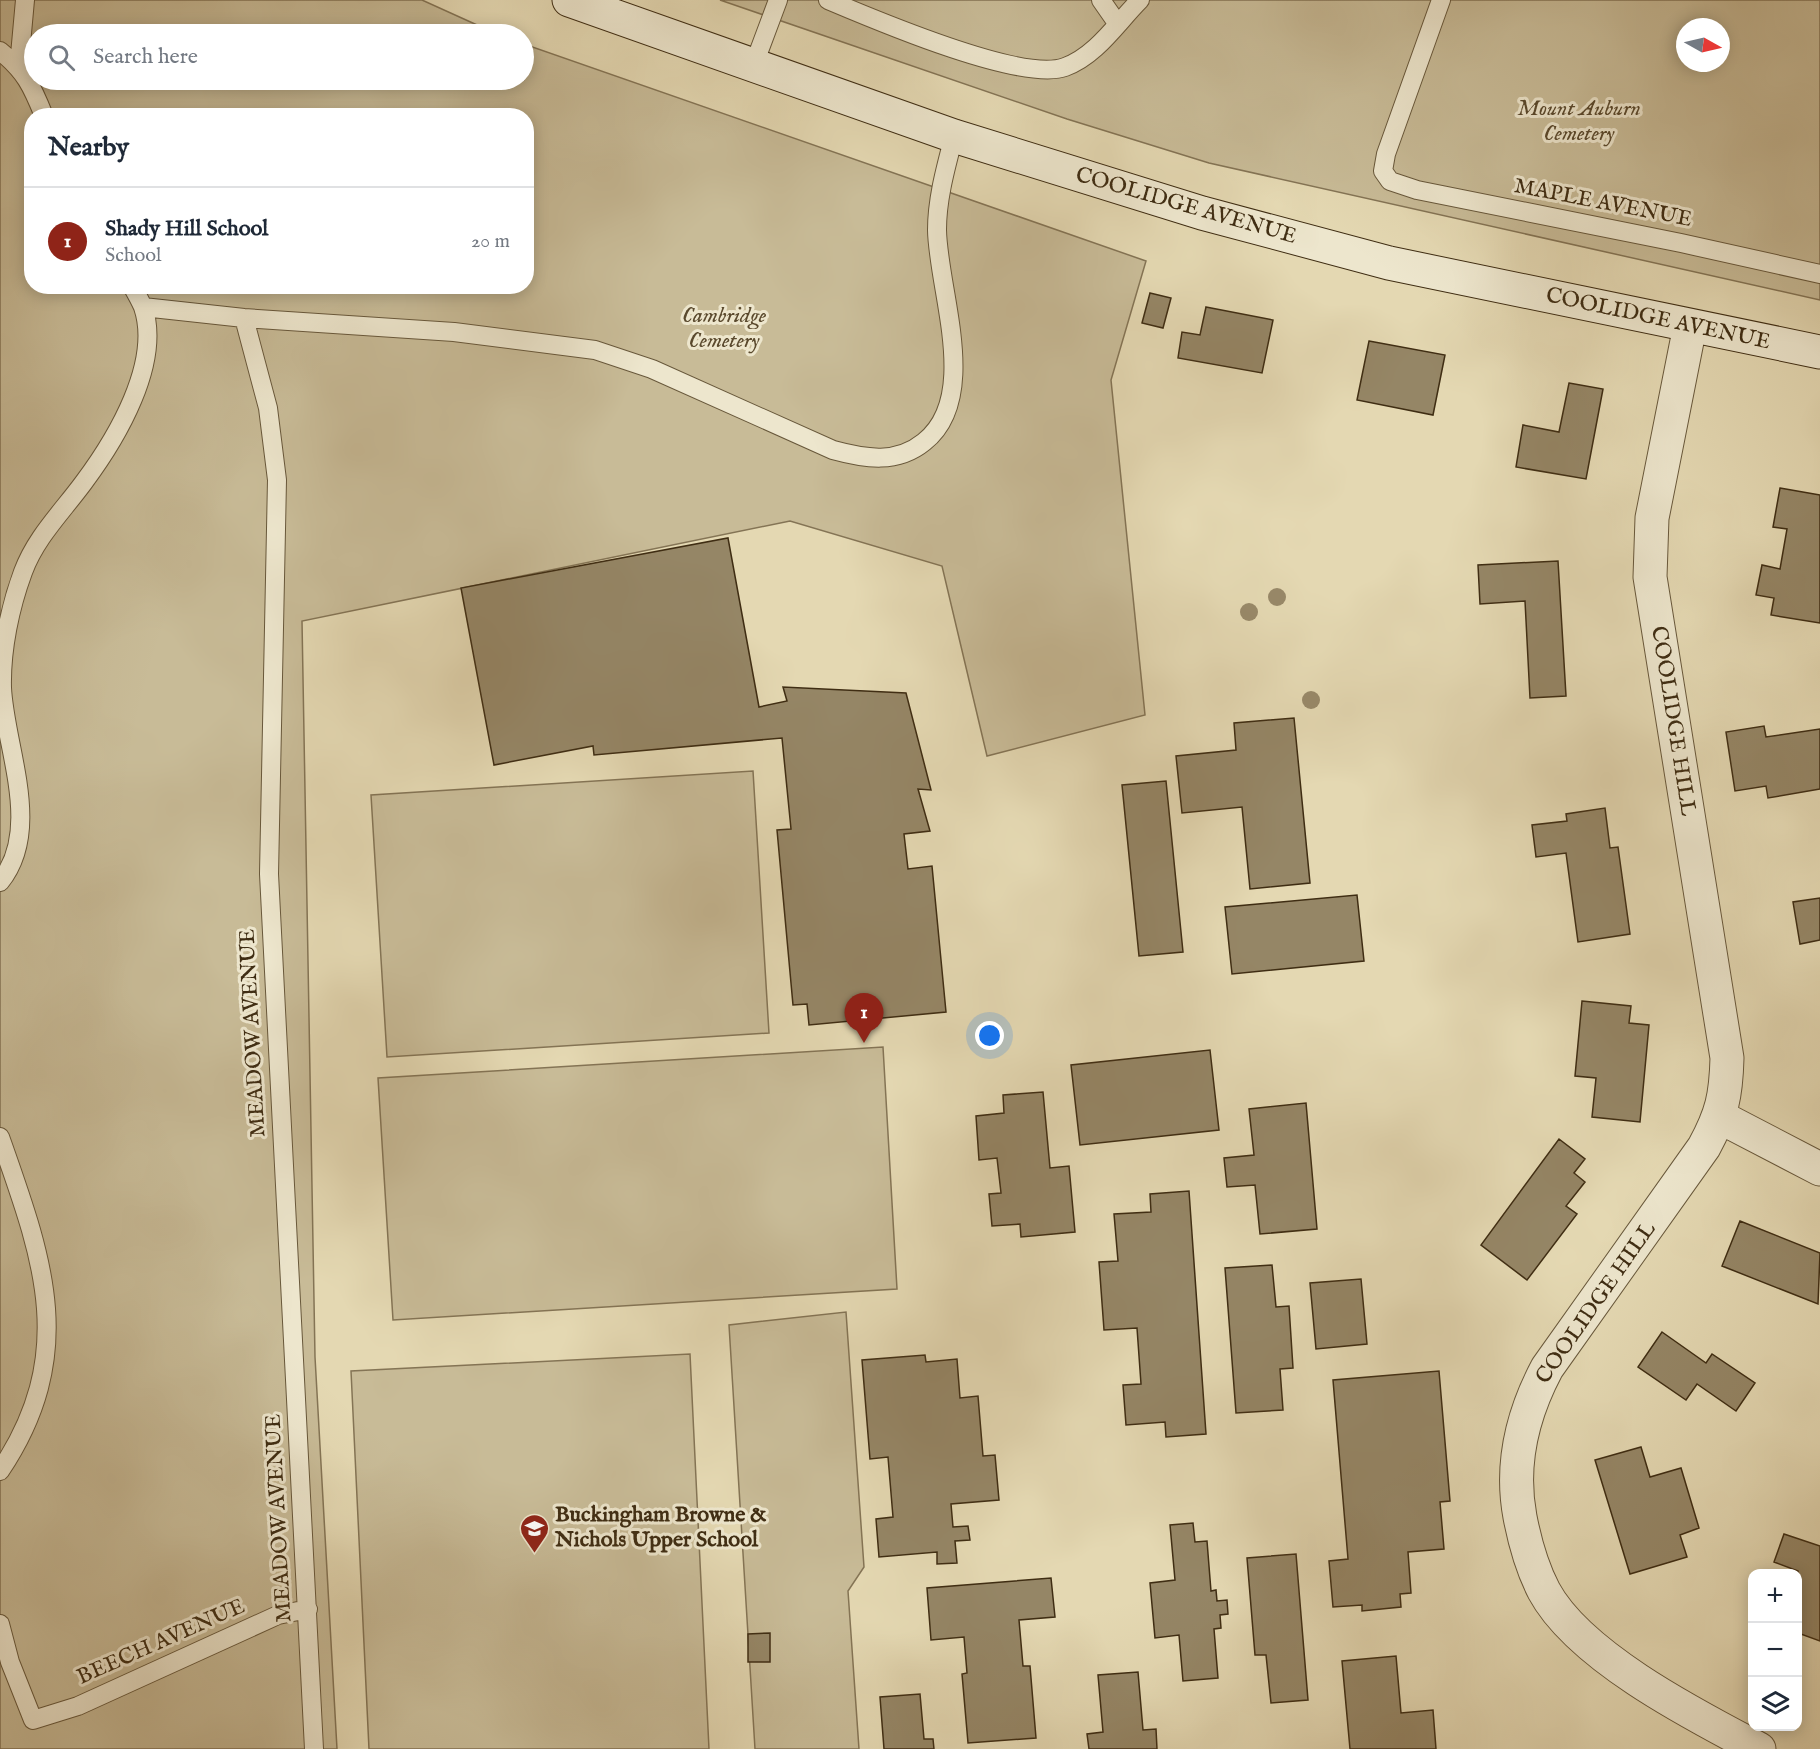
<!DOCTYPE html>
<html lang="en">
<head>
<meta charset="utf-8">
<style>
  :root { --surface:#fff; --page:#f6f6f7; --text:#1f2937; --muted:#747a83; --line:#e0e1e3; --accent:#8f2418 }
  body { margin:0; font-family:"IM FELL English",serif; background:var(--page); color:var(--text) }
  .controls { position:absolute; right:18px; bottom:18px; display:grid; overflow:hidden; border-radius:12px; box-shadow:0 3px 15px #0003 }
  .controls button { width:54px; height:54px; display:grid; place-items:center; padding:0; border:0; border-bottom:2px solid var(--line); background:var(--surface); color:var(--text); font:30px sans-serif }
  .compass { position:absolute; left:1676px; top:18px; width:54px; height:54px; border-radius:50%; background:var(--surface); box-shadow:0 3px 15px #0003; rotate:98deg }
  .you { position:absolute; left:990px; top:1036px; width:21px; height:21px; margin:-15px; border:4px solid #fff; border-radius:50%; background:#1a73e8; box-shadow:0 0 0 9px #1a73e833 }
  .badge { display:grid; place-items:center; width:39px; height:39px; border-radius:50%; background:var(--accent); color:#fff; font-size:20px; font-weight:700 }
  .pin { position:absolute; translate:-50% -50px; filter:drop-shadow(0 2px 3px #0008) }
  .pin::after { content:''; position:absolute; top:32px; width:21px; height:18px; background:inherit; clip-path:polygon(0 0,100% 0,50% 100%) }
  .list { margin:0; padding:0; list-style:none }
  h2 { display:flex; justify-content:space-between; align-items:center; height:78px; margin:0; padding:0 24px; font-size:26px }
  h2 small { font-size:20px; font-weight:400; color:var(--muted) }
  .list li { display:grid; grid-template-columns:39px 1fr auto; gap:18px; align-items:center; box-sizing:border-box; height:108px; padding:0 24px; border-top:2px solid var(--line) }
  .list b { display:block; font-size:22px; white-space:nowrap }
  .list p { margin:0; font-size:20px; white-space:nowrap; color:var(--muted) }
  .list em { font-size:20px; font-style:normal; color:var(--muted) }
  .icon { flex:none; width:33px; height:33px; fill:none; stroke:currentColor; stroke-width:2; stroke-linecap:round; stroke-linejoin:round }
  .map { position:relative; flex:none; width:1820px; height:1749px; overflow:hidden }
  .search { position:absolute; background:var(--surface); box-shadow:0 3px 15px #0003; left:24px; top:24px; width:510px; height:66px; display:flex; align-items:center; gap:15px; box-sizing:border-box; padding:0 21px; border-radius:33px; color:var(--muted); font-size:22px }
  .panel { position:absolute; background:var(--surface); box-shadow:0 3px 15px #0003; left:24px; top:108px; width:510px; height:186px; border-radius:24px }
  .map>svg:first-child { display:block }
  .green { fill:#c8bb97; stroke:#847455; stroke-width:1.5; fill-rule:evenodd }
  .building { fill:#958666; stroke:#3f2d13; stroke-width:1.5 }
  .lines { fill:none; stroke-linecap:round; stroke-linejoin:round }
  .lane-casing { stroke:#68583b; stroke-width:20 }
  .street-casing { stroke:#68583b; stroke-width:35 }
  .secondary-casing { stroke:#3f2d13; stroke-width:35 }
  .lane { stroke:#ede6cd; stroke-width:18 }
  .street { stroke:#ede6cd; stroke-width:33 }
  .secondary { stroke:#ede6cd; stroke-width:33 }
  .tree { fill:#988969 }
  .labels { text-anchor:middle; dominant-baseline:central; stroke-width:6; stroke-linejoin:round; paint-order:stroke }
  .park-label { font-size:22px; font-style:italic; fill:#5a492d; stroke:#ede6cd }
  .street-label { font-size:22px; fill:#3f2d13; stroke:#ede6cd }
  .poi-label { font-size:22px; font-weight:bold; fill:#3f2d13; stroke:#ede6cd; text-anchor:start }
</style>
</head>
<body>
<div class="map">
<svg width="1820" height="1749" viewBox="0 0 1820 1749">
  <rect width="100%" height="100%" fill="#e4d8b2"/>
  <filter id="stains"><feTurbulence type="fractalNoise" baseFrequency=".00333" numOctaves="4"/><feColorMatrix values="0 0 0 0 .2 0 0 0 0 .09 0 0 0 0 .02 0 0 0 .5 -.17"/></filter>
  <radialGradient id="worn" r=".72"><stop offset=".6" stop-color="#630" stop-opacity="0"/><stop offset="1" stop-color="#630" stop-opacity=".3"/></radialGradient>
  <path class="green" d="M0 0H422L497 34H34V80H524V44L1146 261 1111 380 1145 715 987 756 942 566 790 521 302 621 315 1357 337 1749H0ZM32 116H526V286H32Z
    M720 0H1820V300L1209 163 1067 119ZM1685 27H1721V63H1685Z
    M753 771 769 1033 387 1057 371 795Z
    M883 1047 897 1289 393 1320 378 1078Z
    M846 1312 864 1567 848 1591 859 1749H755L729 1325Z
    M690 1354 709 1749H369L351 1371Z"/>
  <path class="building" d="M1150 293 1171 298 1163 328 1142 323Z
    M1206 307 1273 320 1262 373 1178 358 1182 332 1200 335Z
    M1369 341 1445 355 1433 415 1357 400Z
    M1569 383 1603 389 1586 479 1516 467 1523 425 1559 432Z
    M1780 488 1820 495V623L1771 615 1774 598 1756 595 1762 565 1780 569 1787 529 1773 527Z
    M728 538 759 707 787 701 783 687 906 693 931 790 918 789 930 831 904 834 908 869 932 866 946 1012 809 1025 807 1004 793 1005 777 830 791 829 782 738 594 755 593 746 494 765 461 588Z
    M1558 561 1566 696 1530 698 1525 601 1480 604 1478 565Z
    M1294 718 1310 883 1250 889 1242 807 1182 813 1176 756 1236 750 1234 723Z
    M1764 726 1766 737 1820 729V789L1768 798 1766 786 1735 791 1726 732Z
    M1166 781 1183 952 1139 956 1122 785Z
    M1605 808 1610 848 1618 847 1630 934 1578 942 1566 853 1536 857 1532 825 1567 821 1566 814Z
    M1357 895 1364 961 1232 974 1225 907Z
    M1820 898V940L1800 944 1793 902Z
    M1582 1001 1631 1006 1629 1023 1649 1025 1640 1122 1592 1117 1596 1078 1575 1076Z
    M1210 1050 1219 1130 1080 1145 1071 1065Z
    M1043 1092 1050 1168 1069 1166 1075 1232 1021 1237 1020 1224 992 1226 989 1194 1001 1193 997 1158 979 1160 976 1116 1004 1113 1003 1095Z
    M1306 1103 1317 1229 1260 1234 1255 1185 1227 1187 1224 1158 1254 1155 1249 1109Z
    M1559 1139 1585 1159 1574 1173 1585 1182 1566 1206 1577 1214 1527 1280 1481 1245Z
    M1189 1191 1206 1434 1166 1437 1165 1422 1126 1425 1123 1385 1141 1384 1137 1328 1104 1330 1099 1262 1118 1261 1114 1214 1151 1212 1150 1194Z
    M1740 1221 1820 1253 1818 1304 1722 1266Z
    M1272 1265 1276 1307 1289 1306 1293 1368 1280 1369 1283 1410 1236 1413 1225 1268Z
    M1361 1279 1367 1344 1316 1349 1310 1283Z
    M1662 1332 1706 1363 1712 1354 1755 1383 1736 1411 1697 1384 1686 1400 1638 1367Z
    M925 1355 926 1362 957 1359 960 1398 978 1396 983 1456 995 1455 999 1500 951 1504 953 1527 968 1526 970 1540 955 1541 957 1563 937 1564V1552L879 1557 876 1519 893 1517 888 1457 870 1459 862 1360Z
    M1439 1371 1450 1501 1440 1502 1444 1549 1408 1552 1411 1593 1400 1594 1401 1607 1362 1611V1605L1333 1607 1329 1561 1348 1559 1333 1380Z
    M1641 1447 1650 1477 1681 1468 1699 1528 1680 1535 1687 1557 1630 1574 1595 1460Z
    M1193 1523 1195 1542 1207 1541 1211 1591 1216 1590 1217 1601 1227 1600 1228 1614 1220 1615 1221 1628 1214 1629 1218 1678 1183 1681 1179 1635 1155 1638 1150 1583 1175 1580 1170 1525Z
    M1784 1534 1820 1546V1641L1798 1633V1571L1774 1562Z
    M1296 1554 1308 1700 1271 1703 1266 1655H1255L1247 1558Z
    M1051 1578 1055 1617 1019 1620 1023 1666H1030L1036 1738 968 1743 962 1674 967 1673 964 1637 931 1640 927 1588Z
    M770 1633V1662H748V1634Z
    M1396 1656 1401 1713 1433 1710 1436 1749H1350L1342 1661Z
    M1138 1672 1143 1730 1156 1729 1157 1749H1089L1087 1734 1103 1732 1098 1675Z
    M920 1694 924 1739H933L934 1749H884L880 1697Z"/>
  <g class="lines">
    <defs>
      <path id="lane" d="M828 0C873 19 1022 83 1065 67 1096 56 1117 23 1140 0
        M1101 0 1117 23
        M1441 0 1386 154 1383 171 1390 181 1417 190 1681 243 1820 274
        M0 51C25 71 32 86 44 116
        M19 66 25 0
        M753 67 778 0
        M143 307 244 318 454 332 595 350 652 369 833 450C866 459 897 464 924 442 981 397 938 291 937 230 937 198 946 167 954 136
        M244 318 268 408 277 480 269 874 314 1749
        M0 882C43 829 5 748 2 688 1 650 10 607 23 572 36 537 62 512 84 482 116 439 162 363 143 307 140 300 136 293 132 286
        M0 1137C43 1259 79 1353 0 1471
        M0 1624 10 1662 33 1720 78 1706 278 1615 308 1609"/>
      <path id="street" d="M1690 326 1652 518 1650 577 1727 1058C1726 1096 1722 1114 1704 1147L1547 1368C1522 1415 1510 1464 1520 1517 1525 1543 1532 1568 1544 1591 1579 1656 1694 1715 1759 1749
        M1720 1117 1820 1169"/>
      <path id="secondary" d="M569 0 954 136 1202 213 1389 263 1820 352"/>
    </defs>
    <use href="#lane" class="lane-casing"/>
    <use href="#street" class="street-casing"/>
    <use href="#secondary" class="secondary-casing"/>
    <use href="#lane" class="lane"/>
    <use href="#street" class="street"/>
    <use href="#secondary" class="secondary"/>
  </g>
  <g class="tree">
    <circle cx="1277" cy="597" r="9"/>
    <circle cx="1249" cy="612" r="9"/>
    <circle cx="1311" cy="700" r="9"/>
  </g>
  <defs>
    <symbol id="school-pin" viewBox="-11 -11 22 30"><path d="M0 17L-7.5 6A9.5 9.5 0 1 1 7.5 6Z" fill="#8f2418" stroke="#ede6cd"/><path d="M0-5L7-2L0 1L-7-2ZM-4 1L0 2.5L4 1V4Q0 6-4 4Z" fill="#fff"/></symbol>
  </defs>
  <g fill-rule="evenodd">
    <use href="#school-pin" x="518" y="1512" width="33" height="45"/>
  </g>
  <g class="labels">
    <g class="park-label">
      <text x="1579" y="109">Mount Auburn<tspan x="1579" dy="25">Cemetery</tspan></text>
      <text x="724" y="316">Cambridge<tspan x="724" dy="25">Cemetery</tspan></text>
    </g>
    <g class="street-label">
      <text transform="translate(1603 203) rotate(11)">MAPLE AVENUE</text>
      <text transform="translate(1186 206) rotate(16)">COOLIDGE AVENUE</text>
      <text transform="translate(1658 319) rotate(12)">COOLIDGE AVENUE</text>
      <text transform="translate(1673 721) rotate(81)">COOLIDGE HILL</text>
      <text transform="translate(253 1033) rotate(-93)">MEADOW AVENUE</text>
      <text transform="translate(1596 1303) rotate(-55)">COOLIDGE HILL</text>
      <text transform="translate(279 1518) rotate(-93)">MEADOW AVENUE</text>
      <text transform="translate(161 1642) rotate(-24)">BEECH AVENUE</text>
    </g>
    <g class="poi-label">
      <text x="555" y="1515">Buckingham Browne &amp;<tspan x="555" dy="25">Nichols Upper School</tspan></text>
    </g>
  </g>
  <rect width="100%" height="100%" filter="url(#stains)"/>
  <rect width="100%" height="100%" fill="url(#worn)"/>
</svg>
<div class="controls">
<button>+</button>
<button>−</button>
<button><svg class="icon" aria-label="layers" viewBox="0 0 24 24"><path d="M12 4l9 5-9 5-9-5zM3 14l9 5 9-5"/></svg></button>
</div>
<svg class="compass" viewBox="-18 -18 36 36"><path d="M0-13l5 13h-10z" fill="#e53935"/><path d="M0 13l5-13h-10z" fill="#747a83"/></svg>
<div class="you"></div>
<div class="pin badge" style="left:864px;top:1043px">1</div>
<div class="search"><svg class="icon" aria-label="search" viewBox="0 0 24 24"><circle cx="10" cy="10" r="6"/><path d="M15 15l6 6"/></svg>Search here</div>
<section class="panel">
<h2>Nearby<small></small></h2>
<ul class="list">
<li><span class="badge">1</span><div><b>Shady Hill School</b><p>School</p></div><em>20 m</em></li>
</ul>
</section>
</div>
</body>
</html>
